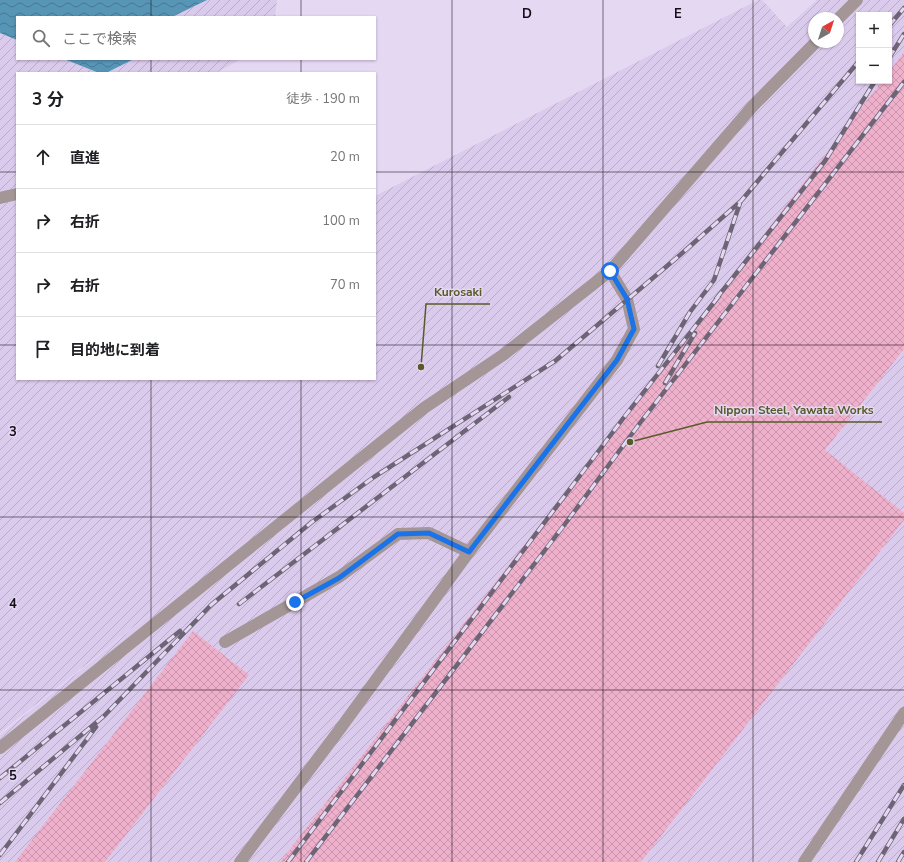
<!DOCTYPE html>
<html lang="ja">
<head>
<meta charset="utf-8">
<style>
  :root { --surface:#fff; --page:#f2f2f2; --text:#202124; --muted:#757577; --line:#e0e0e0 }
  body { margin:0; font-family:"Nunito Sans","Noto Sans JP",sans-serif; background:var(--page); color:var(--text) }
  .controls { position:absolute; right:12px; top:12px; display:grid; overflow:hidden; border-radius:0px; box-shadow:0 1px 3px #0004 }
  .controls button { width:36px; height:36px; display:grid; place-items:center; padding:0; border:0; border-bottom:1px solid var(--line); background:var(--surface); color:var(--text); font:20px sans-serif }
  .compass { position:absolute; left:808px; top:12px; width:36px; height:36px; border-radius:50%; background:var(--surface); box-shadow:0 1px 3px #0004; rotate:39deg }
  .stop { position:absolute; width:12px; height:12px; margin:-9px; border:3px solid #1a73e8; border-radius:50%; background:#fff }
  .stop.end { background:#1a73e8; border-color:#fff; box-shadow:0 1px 4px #0008 }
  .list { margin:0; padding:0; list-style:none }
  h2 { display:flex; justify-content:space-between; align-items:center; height:52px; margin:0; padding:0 16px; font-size:17px }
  h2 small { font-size:13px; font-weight:400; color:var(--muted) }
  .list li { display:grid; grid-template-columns:26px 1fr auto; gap:12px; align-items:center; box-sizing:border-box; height:64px; padding:0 16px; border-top:1px solid var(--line) }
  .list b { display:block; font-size:15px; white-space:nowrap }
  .list em { font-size:13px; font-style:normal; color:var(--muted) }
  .icon { flex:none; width:22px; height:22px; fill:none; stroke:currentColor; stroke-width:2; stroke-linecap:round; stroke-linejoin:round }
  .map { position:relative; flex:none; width:904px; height:862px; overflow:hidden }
  .search { position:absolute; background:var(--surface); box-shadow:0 1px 3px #0004; left:16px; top:16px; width:360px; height:44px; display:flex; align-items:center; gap:10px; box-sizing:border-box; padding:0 14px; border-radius:0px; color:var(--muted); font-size:15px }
  .panel { position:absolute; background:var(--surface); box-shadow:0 1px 3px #0004; left:16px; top:72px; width:360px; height:308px; border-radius:0px }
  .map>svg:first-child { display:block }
  .industrial { fill:url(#industrial-furrows); fill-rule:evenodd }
  .water { fill:url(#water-waves) }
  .building { fill:url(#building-cross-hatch) }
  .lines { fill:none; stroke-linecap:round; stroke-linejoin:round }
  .minor { stroke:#a49697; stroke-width:12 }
  .rail-casing { stroke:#6d6575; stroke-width:4.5 }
  .rail { stroke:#e5d8f3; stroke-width:3; stroke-dasharray:9; stroke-linecap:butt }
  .route { stroke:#1a73e8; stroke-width:5 }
  .grid { fill:none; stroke:#130e17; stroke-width:1; stroke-opacity:0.55 }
  .grid-label { font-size:13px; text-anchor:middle; font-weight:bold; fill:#130e17; stroke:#e5d8f3; stroke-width:3; stroke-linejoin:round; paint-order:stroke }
  .leader { fill:none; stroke:#585b29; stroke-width:1.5 }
  .callout-dot { fill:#585b29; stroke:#e5d8f3; stroke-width:1.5 }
  .callout-label { font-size:12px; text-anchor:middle; font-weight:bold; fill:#585b29; stroke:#e5d8f3; stroke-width:3; stroke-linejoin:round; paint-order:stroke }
</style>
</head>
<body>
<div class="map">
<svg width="904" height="862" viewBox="0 0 904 862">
  <defs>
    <pattern id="industrial-furrows" width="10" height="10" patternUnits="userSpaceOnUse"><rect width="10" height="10" fill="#dacaeb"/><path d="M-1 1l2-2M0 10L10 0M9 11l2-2" fill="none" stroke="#baacc9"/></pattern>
    <pattern id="water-waves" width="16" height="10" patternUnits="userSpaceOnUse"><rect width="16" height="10" fill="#5795b6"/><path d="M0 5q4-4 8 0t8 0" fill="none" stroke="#477893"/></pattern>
    <pattern id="building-cross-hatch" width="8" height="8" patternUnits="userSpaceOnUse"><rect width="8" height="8" fill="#efb0cb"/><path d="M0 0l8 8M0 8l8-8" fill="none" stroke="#cc96ae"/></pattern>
  </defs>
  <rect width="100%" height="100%" fill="#e5d8f3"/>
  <path class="industrial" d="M207 0H277L275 17H172Z
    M758 0H762L787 27 817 0H904V862H0V735L219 559 0 733V33L17 40V59H64L99 73H17V379H375V196ZM859 15H889V81H859ZM814 18H838V42H814Z
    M134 59H241L216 73H106Z"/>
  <path class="water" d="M0 0H207L172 17H17V40L0 33Z
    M64 59H134L106 73H99Z"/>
  <path class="building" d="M904 52V349L825 450 904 513V520L641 862H280L882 81H889V72Z
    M193 631 249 675 105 862H15Z"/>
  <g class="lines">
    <path class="minor" d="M838 19 857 0
      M0 198 17 194
      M225 642 339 577 398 534 429 533 469 552
      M0 748 424 408 503 355 610 271 752 107 816 42
      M240 862 340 729 469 552 617 360 634 329 627 299 610 271
      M804 862 904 713"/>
    <defs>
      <path id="rail" d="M889 26 904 8
        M889 58 904 34
        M716 299 825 161 875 81
        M658 366 690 312 714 280 740 203
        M665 383 695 333
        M239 604 509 397
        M0 778 180 631
        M0 803 104 716 211 605 312 522 374 477 555 361 680 255 741 201 859 61
        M0 855 96 727
        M288 862 625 416 719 296
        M306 862 565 524 640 423 904 82
        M856 862 904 785
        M878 862 904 819
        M898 862 904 852"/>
    </defs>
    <use href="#rail" class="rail-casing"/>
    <use href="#rail" class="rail"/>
  </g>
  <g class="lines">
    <path class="route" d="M295 602 339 578 398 534 429 533 469 552 617 360 634 329 627 299 610 271"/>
  </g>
  <path class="grid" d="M151 0V17M301 0V17M452 0V862M603 0V862M753 0V862M151 59V73M301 59V73M0 172H17M375 172H904M0 345H17M375 345H904M151 379V862M301 379V862M0 517H904M0 690H904"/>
  <g class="grid-label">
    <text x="527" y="18">D</text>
    <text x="678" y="18">E</text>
    <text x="13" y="436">3</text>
    <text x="13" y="608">4</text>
    <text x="13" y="780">5</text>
  </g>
  <path class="leader" d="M421 367L426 304H490M630 442L707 422H882"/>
  <g class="callout-dot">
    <circle cx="421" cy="367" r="4"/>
    <circle cx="630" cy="442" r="4"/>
  </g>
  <g class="callout-label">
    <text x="458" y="296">Kurosaki</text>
    <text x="794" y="414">Nippon Steel, Yawata Works</text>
  </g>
</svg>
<div class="controls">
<button>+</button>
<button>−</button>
</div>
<svg class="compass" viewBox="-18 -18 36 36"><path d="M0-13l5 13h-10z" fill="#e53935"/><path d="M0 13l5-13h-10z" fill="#757577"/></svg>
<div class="stop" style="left:610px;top:271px"></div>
<div class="stop end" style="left:295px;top:602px"></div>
<div class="search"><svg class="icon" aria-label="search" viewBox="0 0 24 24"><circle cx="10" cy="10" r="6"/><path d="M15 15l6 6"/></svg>ここで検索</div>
<section class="panel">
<h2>3 分<small>徒歩 · 190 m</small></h2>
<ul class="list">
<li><svg class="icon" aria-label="ahead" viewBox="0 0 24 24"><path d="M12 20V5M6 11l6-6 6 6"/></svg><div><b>直進</b></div><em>20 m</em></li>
<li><svg class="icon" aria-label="right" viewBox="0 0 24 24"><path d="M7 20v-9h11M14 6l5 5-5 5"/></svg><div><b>右折</b></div><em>100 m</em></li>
<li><svg class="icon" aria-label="right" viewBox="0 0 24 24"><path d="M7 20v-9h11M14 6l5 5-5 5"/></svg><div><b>右折</b></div><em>70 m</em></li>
<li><svg class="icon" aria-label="arrive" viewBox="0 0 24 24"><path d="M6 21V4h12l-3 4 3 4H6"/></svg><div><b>目的地に到着</b></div></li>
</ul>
</section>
</div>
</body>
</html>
